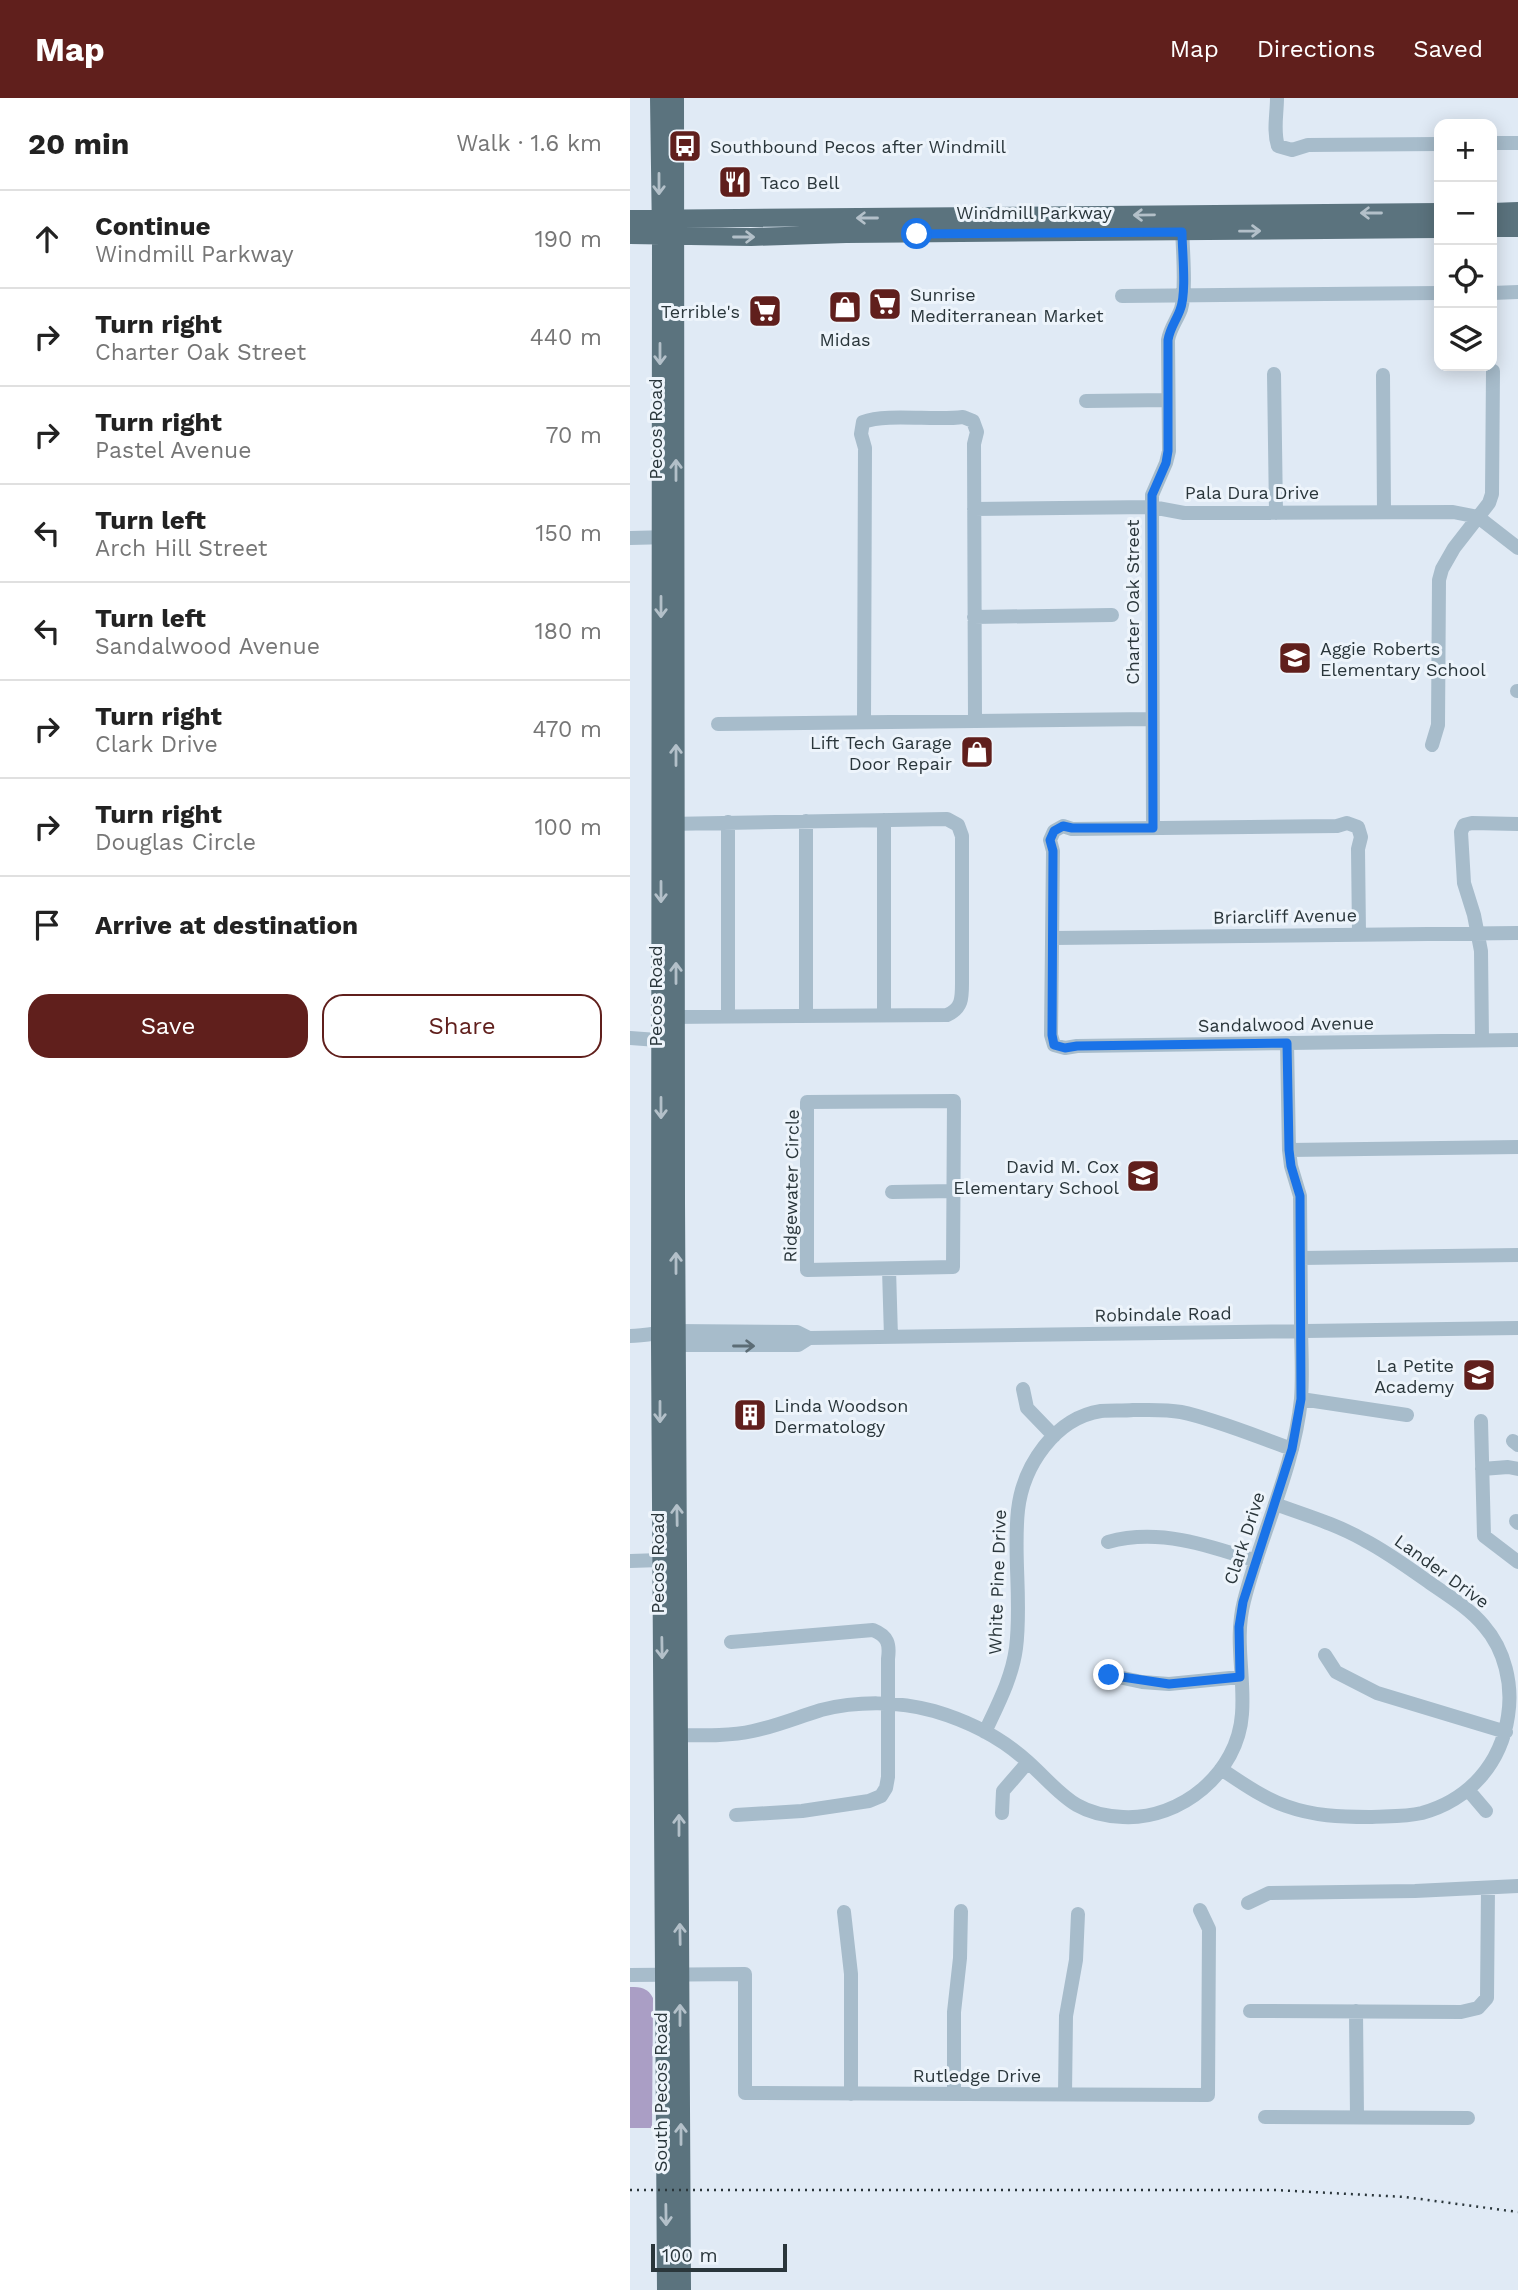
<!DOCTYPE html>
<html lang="en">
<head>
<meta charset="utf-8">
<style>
  :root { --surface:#fff; --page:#f2f2f2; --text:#222; --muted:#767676; --line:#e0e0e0; --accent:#601f1c }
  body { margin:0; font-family:"Work Sans",sans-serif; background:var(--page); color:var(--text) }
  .controls { position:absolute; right:21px; top:21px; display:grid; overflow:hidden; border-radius:14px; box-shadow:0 4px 18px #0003 }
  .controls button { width:63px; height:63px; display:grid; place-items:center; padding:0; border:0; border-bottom:2px solid var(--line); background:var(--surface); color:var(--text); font:35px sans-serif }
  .scale { position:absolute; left:21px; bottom:18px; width:136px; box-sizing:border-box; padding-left:7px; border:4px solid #2a363b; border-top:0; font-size:19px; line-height:24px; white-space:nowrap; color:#2a363b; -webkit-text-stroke:5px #edf4fb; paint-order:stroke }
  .stop { position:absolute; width:21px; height:21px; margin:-16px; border:5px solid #1a73e8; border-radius:50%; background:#fff }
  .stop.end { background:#1a73e8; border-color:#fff; box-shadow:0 2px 7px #0008 }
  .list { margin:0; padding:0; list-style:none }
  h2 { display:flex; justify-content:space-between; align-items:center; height:91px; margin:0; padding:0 28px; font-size:30px }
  h2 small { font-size:23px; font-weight:400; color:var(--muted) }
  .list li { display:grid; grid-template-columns:46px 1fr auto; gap:21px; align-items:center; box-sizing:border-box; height:98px; padding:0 28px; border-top:2px solid var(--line) }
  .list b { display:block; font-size:26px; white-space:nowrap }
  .list p { margin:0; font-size:23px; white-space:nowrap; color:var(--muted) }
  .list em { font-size:23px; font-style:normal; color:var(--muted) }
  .actions { display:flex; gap:14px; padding:21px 28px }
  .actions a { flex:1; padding:16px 0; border:2px solid var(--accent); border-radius:21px; text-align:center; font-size:24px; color:var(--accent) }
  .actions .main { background:var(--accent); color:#fff }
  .icon { flex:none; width:38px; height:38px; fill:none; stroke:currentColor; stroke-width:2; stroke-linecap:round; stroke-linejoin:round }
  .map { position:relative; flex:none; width:888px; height:2192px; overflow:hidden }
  header { display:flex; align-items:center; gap:42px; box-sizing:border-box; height:98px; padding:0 35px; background:var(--accent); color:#fff }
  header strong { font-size:33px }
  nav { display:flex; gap:38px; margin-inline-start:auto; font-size:24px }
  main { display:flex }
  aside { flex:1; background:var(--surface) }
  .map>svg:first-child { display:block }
  .green { fill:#aa9ec5 }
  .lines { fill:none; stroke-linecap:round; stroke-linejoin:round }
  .minor { stroke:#a7bccb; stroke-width:14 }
  .major { stroke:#5b737e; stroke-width:18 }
  .rail { stroke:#2a363b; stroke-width:2.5; stroke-dasharray:2 5; stroke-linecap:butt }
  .oneway { stroke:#b3c0c9 }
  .oneway2 { stroke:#5c6c75 }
  .route { stroke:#1a73e8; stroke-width:9 }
  .labels { text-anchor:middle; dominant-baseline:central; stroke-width:6; stroke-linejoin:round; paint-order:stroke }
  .poi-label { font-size:18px; fill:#2a363b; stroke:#edf4fb; text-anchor:start }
  .street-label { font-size:18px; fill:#2a363b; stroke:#edf4fb }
</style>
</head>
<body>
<header>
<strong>Map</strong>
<nav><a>Map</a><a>Directions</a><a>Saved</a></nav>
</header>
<main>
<aside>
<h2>20 min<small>Walk · 1.6 km</small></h2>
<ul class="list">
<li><svg class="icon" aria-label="ahead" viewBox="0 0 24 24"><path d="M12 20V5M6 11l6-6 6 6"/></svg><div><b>Continue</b><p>Windmill Parkway</p></div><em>190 m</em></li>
<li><svg class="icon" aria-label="right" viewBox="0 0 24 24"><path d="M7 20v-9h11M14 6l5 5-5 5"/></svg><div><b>Turn right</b><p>Charter Oak Street</p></div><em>440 m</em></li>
<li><svg class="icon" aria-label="right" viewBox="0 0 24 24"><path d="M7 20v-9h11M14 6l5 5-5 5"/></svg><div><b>Turn right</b><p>Pastel Avenue</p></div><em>70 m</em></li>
<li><svg class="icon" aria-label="left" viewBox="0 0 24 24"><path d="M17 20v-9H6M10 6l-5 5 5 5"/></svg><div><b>Turn left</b><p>Arch Hill Street</p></div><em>150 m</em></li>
<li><svg class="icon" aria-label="left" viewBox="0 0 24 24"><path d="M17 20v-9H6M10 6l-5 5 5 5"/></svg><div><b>Turn left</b><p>Sandalwood Avenue</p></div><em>180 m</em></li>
<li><svg class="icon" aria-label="right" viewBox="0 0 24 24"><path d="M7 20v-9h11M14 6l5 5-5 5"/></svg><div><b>Turn right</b><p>Clark Drive</p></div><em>470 m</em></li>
<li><svg class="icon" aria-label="right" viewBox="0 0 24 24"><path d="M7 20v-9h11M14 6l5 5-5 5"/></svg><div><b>Turn right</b><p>Douglas Circle</p></div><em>100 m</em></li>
<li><svg class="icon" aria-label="arrive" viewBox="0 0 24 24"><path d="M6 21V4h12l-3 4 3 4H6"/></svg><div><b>Arrive at destination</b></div></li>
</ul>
<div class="actions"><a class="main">Save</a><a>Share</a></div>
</aside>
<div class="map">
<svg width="888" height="2192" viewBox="0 0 888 2192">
  <rect width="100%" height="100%" fill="#e0eaf5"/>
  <path class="green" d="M0 1889C11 1889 18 1890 23 1900L22 2030H0Z"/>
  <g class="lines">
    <path class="minor" d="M647 0C647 16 643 33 648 48L662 52 678 47 809 46
      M862 45H888
      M862 195 888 194
      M492 198 809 195
      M644 276 646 415
      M753 277 754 414
      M456 303 538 302
      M344 411 522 409 554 415 823 414 848 419 888 450
      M0 440 40 439
      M344 519 482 517
      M887 593H888
      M234 624 235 350 231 336 233 324C257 315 305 323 333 319L343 323 347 334 344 346 345 623
      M88 626 522 621
      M802 647 808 627 809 482 812 471 824 450 859 405 862 396 863 273
      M254 722V917
      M176 723V918
      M98 724V919
      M523 730 522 397 536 365 539 353 538 242C540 230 547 222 551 211 557 191 552 147 552 125
      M729 836 728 751 731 739 728 729 717 725 707 728 442 731 433 728 424 733 420 742 423 753 421 937 424 947 435 950 447 948 888 942
      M423 840 888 835
      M36 919 317 917C333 910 332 899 332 882V738L328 727 317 721 38 726
      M0 940 41 943
      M852 942 851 853 844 817 834 785 831 734 834 727 842 725 888 726
      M324 1003 323 1169 177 1172V1004Z
      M659 1052 888 1049
      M262 1094 324 1093
      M671 1160 888 1157
      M259 1171 261 1239
      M0 1238C16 1238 30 1234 46 1233L167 1234 179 1240 888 1230
      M36 1247H168L179 1240
      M393 1291 397 1310 424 1338
      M671 1301 777 1317
      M851 1323 854 1438 888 1464
      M883 1343 888 1347
      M852 1371 878 1369 888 1371
      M886 1423 888 1425
      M478 1444C528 1430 578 1447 626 1463
      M0 1463 31 1462 40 1459
      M101 1544 243 1532C258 1538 260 1546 258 1561V1679L256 1690 251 1698 239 1703 172 1713 106 1717
      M695 1557 706 1574 747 1595 876 1634
      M479 1577 512 1584 539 1586 610 1579
      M355 1634C368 1606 382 1580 386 1550 392 1504 383 1457 388 1412 393 1368 425 1320 471 1313 481 1312 493 1313 503 1312 519 1312 535 1311 551 1314 585 1321 628 1339 662 1351
      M39 1637C66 1637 96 1639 123 1633 147 1628 168 1619 191 1612 227 1603 268 1603 304 1613 338 1623 372 1640 398 1664 431 1694 443 1717 493 1719 551 1722 608 1675 612 1616 615 1577 604 1542 614 1503 631 1435 664 1371 671 1301 673 1276 671 1249 671 1224 671 1182 670 1140 670 1098L661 1068 659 1052 657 945
      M591 1671C612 1685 633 1700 656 1708 684 1718 710 1719 739 1719 757 1718 775 1719 792 1715 839 1702 871 1666 878 1618 883 1587 875 1552 854 1528 840 1511 819 1498 800 1485 779 1470 757 1454 734 1442 706 1426 675 1417 645 1406
      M839 1693 856 1713
      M372 1715 373 1693 398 1664
      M618 1805 639 1795 785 1793 888 1788
      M214 1814 221 1876V1996
      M0 1877 115 1876V1995L578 1997 579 1831 570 1812
      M620 1913 831 1914 848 1910 857 1900 858 1790
      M726 1913 727 2019
      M324 1996V1914L330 1860 331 1813
      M435 1996 436 1918 446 1862 448 1816
      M635 2019 838 2020"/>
    <path class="major" d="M29 0 31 138 30 1246 36 2192
      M45 0 46 1105 52 2192
      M862 114 888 113
      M0 121 809 114
      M862 130H888
      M0 137 121 139 216 136 809 131"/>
    <path class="rail" d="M0 2092H646L775 2099 888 2114"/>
  </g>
  <defs><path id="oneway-shaft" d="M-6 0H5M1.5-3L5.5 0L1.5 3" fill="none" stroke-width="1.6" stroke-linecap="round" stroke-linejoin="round" transform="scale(1.75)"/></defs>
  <g class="oneway">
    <use href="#oneway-shaft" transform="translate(29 86) rotate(90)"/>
    <use href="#oneway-shaft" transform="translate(741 115) rotate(180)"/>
    <use href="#oneway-shaft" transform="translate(514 117) rotate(179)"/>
    <use href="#oneway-shaft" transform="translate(237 120) rotate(180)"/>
    <use href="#oneway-shaft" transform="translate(620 133) rotate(-1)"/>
    <use href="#oneway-shaft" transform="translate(114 139)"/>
    <use href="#oneway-shaft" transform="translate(30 256) rotate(90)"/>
    <use href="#oneway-shaft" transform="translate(46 372) rotate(-90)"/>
    <use href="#oneway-shaft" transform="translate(31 509) rotate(90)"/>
    <use href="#oneway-shaft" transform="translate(46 657) rotate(-90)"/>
    <use href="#oneway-shaft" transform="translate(31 794) rotate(90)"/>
    <use href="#oneway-shaft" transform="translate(46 875) rotate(-90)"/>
    <use href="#oneway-shaft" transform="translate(31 1010) rotate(90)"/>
    <use href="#oneway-shaft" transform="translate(46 1165) rotate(-90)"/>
    <use href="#oneway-shaft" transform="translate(30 1314) rotate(90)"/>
    <use href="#oneway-shaft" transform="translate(47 1417) rotate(-91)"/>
    <use href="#oneway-shaft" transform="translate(32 1550) rotate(89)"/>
    <use href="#oneway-shaft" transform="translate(49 1727) rotate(-90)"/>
    <use href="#oneway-shaft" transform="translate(50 1836) rotate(-91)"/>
    <use href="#oneway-shaft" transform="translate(50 1917) rotate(-90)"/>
    <use href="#oneway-shaft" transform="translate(51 2036) rotate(-90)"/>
    <use href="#oneway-shaft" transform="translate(36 2117) rotate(89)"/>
  </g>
  <use class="oneway2" href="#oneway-shaft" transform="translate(114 1248)"/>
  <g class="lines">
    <path class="route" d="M287 136 552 134C552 153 557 195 550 212 546 223 540 230 538 242V353L536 365 522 397 523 730H442L433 728 424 733 420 742 423 753 422 937 424 947 435 950 447 948 657 945 659 1052 661 1068 670 1098 671 1301 662 1351 613 1504 609 1529 610 1579 539 1586 479 1577"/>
  </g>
  <defs>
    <symbol id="bus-square" viewBox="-11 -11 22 22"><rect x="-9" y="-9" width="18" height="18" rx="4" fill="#601f1c" stroke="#edf4fb"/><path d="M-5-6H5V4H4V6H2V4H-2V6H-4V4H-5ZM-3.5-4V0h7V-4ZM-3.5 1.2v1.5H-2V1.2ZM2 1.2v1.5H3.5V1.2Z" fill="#fff"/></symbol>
    <symbol id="restaurant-square" viewBox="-11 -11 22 22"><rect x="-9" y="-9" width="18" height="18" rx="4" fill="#601f1c" stroke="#edf4fb"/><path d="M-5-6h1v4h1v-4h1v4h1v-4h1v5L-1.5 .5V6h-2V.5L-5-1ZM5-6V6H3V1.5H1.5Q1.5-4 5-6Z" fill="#fff"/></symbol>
    <symbol id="supermarket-square" viewBox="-11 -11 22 22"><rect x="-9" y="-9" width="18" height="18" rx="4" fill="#601f1c" stroke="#edf4fb"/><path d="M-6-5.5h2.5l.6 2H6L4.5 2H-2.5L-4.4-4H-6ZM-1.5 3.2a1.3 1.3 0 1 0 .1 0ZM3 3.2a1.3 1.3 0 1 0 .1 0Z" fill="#fff"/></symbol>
    <symbol id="shop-square" viewBox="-11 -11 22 22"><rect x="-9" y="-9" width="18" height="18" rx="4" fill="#601f1c" stroke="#edf4fb"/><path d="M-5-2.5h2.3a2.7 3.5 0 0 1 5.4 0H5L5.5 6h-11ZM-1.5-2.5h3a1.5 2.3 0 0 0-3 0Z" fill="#fff"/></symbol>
    <symbol id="school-square" viewBox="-11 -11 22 22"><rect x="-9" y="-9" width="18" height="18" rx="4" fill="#601f1c" stroke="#edf4fb"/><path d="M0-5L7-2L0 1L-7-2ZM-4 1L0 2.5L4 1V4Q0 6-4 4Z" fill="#fff"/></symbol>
    <symbol id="building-square" viewBox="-11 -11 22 22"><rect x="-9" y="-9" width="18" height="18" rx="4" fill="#601f1c" stroke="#edf4fb"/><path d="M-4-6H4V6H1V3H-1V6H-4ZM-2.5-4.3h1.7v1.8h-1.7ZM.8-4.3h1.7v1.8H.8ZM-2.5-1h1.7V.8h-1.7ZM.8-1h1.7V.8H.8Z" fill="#fff"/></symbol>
  </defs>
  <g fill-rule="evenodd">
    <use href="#bus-square" x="36" y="29" width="38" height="38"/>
    <use href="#restaurant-square" x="86" y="65" width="38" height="38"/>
    <use href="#supermarket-square" x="236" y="187" width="38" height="38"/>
    <use href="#shop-square" x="196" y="190" width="38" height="38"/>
    <use href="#supermarket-square" x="116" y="194" width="38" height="38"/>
    <use href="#school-square" x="646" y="541" width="38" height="38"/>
    <use href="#shop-square" x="328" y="635" width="38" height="38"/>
    <use href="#school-square" x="494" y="1059" width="38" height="38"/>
    <use href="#school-square" x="830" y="1258" width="38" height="38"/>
    <use href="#building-square" x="101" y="1298" width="38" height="38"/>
  </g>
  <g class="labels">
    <g class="poi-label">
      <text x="80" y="48">Southbound Pecos after Windmill</text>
      <text x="130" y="84">Taco Bell</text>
      <text x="280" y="196">Sunrise<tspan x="280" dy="21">Mediterranean Market</tspan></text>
      <text x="110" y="213" text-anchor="end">Terrible's</text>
      <text x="215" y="241" text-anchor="middle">Midas</text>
      <text x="690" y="550">Aggie Roberts<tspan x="690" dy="21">Elementary School</tspan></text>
      <text x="322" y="644" text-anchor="end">Lift Tech Garage<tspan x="322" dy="21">Door Repair</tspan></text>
      <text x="489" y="1068" text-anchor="end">David M. Cox<tspan x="489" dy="21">Elementary School</tspan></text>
      <text x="824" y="1267" text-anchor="end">La Petite<tspan x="824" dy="21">Academy</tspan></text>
      <text x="144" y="1307">Linda Woodson<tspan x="144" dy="21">Dermatology</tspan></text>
    </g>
    <g class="street-label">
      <text x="404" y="114">Windmill Parkway</text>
      <text transform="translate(25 331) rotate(-90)">Pecos Road</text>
      <text x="622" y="394">Pala Dura Drive</text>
      <text transform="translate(502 504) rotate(-90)">Charter Oak Street</text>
      <text transform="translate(655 818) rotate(-1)">Briarcliff Avenue</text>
      <text transform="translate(25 898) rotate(-90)">Pecos Road</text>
      <text transform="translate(656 926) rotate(-1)">Sandalwood Avenue</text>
      <text transform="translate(161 1088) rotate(-89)">Ridgewater Circle</text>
      <text transform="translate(533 1216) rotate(-1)">Robindale Road</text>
      <text transform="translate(614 1440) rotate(-72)">Clark Drive</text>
      <text transform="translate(27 1465) rotate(-90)">Pecos Road</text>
      <text transform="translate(812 1473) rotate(36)">Lander Drive</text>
      <text transform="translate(367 1484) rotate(-88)">White Pine Drive</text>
      <text x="347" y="1977">Rutledge Drive</text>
      <text transform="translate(30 1994) rotate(-90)">South Pecos Road</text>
    </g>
  </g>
</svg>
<div class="controls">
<button>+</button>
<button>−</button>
<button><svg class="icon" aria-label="locate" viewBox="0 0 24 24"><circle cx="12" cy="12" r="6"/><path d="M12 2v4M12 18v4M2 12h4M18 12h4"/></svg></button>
<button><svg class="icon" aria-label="layers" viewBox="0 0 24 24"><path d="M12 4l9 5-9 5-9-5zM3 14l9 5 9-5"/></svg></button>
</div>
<div class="scale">100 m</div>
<div class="stop" style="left:287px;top:136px"></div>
<div class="stop end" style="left:479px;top:1577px"></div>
</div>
</main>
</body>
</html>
